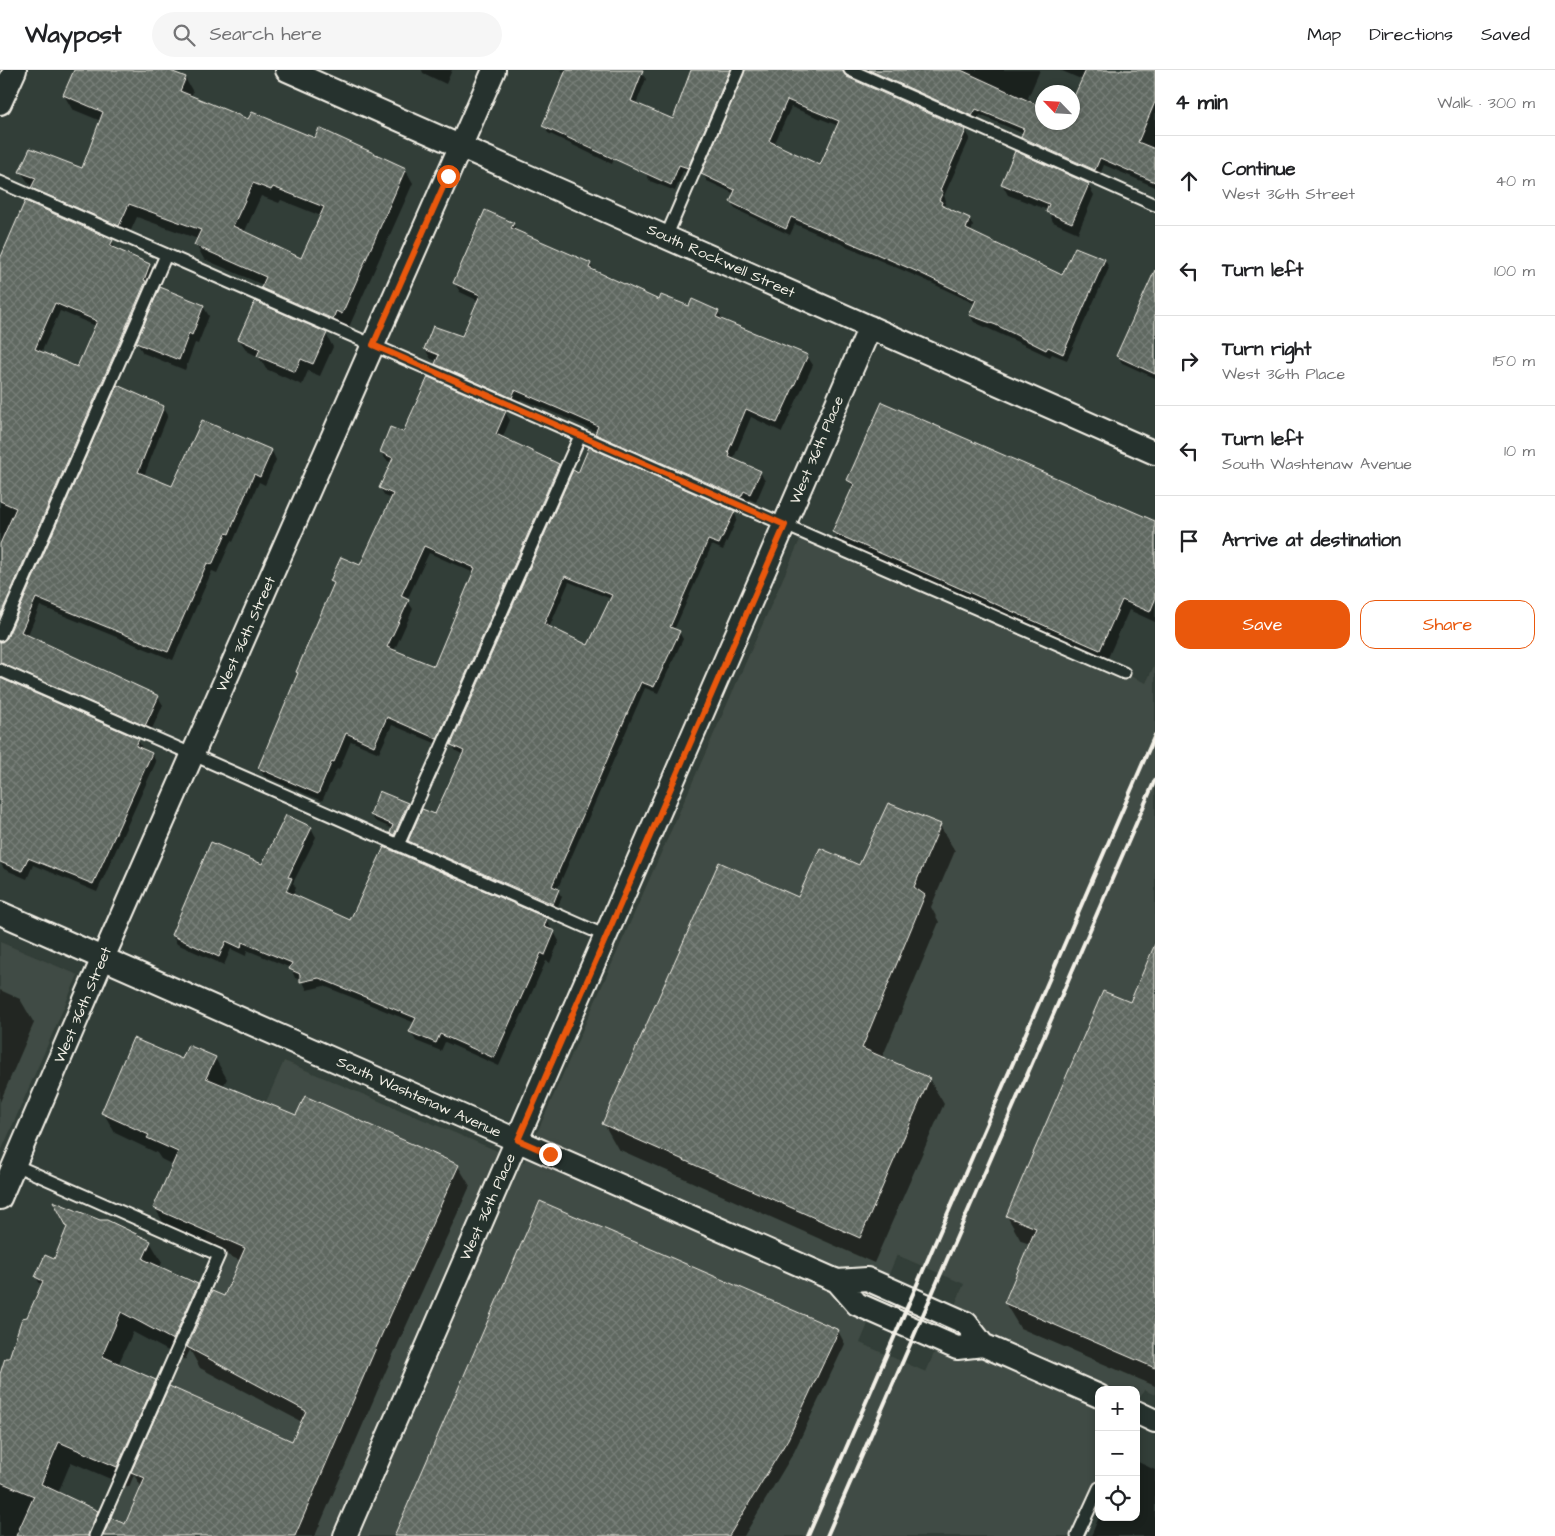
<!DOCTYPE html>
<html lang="en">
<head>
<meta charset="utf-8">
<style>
  :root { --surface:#fff; --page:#f6f6f6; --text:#202124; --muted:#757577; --line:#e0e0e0; --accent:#ea580c }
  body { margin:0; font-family:"Architects Daughter",sans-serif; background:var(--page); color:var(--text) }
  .controls { position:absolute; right:15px; bottom:15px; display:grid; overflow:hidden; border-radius:10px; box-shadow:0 2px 8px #0003 }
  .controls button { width:45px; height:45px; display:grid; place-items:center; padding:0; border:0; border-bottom:1px solid var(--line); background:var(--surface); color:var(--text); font:25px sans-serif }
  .compass { position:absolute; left:1035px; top:15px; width:45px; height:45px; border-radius:50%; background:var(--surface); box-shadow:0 2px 8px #0003; rotate:295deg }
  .stop { position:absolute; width:15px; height:15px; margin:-11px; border:4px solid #ea580c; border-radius:50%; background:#fff }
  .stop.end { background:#ea580c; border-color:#fff; box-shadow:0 1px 5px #0008 }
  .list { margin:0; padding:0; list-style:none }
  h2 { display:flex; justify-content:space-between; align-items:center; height:65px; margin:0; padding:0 20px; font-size:21px }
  h2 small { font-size:16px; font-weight:400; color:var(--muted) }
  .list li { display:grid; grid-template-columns:32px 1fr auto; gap:15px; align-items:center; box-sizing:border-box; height:90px; padding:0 20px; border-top:1px solid var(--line) }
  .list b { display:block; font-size:19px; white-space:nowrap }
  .list p { margin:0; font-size:16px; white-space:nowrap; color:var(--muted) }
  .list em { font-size:16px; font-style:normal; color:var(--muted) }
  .actions { display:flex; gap:10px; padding:15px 20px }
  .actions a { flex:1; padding:11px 0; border:1px solid var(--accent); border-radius:15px; text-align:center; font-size:18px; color:var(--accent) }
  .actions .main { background:var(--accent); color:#fff }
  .icon { flex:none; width:28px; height:28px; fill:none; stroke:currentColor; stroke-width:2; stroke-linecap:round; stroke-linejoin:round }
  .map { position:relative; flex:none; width:1155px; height:1466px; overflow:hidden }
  header { display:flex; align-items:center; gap:30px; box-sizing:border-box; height:70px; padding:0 25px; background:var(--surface); border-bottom:1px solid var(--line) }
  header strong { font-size:24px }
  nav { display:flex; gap:28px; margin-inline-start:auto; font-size:18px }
  .search { width:350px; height:45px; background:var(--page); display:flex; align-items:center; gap:12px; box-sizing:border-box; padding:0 18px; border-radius:28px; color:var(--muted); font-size:19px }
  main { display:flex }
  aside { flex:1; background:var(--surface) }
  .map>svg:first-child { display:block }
  .built { fill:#404b44; fill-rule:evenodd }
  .shadow { fill:#0007; fill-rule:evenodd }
  .building { fill:url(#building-cross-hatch); stroke:#f4f1e8; fill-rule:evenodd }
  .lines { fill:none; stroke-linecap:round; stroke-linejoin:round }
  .service-casing { stroke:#f4f1e8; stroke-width:15 }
  .minor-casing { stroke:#f4f1e8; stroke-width:26 }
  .service { stroke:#26332d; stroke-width:11 }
  .minor { stroke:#26332d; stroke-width:22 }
  .rail { stroke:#f4f1e8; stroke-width:4 }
  .route { stroke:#ea580c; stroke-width:6 }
  .labels { text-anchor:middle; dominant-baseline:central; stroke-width:4; stroke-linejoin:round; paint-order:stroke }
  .street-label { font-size:15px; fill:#f4f1e8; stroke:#26332d }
</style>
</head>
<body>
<header>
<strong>Waypost</strong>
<div class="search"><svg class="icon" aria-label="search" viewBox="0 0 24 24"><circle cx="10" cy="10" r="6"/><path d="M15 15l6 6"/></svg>Search here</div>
<nav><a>Map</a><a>Directions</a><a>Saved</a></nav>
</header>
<main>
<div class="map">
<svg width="1155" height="1466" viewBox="0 0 1155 1466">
  <defs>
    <pattern id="building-cross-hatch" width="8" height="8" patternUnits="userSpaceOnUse" patternTransform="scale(1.25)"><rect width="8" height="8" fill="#5f6861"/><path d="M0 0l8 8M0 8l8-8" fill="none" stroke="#777e78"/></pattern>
  </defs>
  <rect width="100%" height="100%" fill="#323e38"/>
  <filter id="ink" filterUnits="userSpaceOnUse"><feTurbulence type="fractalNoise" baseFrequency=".02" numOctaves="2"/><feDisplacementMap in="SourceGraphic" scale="10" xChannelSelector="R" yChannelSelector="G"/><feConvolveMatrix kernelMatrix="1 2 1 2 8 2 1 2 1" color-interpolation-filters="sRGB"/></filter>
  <g filter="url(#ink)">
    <path class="built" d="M803 463 1146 613 1155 594V1325L1144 1320 1136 1336V1320H1099V1419L1077 1466H95L218 1185 202 1178 284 991 524 1092ZM897 1185 964 1214 926 1302 860 1273Z
      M0 872 78 905 0 1084Z"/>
    <path class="shadow" d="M75 0H165L185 8 193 22 191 27 249 51 316 69 405 99 413 113 349 257 344 255 341 262 270 232 262 218 263 215 204 189 196 175 198 169 137 147 127 169 41 131 21 102 83 100 101 51 72 39 64 25ZM261 126 279 133 281 130 321 146 302 190 244 163Z
      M422 0H452L446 14 423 3Z
      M561 0H639L646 9 612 94 548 63 544 56 566 4Z
      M694 0H740L692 105 683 101 675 121 650 111 646 104 670 50 673 51Z
      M745 0H857L849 1 846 8 966 61 970 68 944 126 946 130 944 138 969 149 973 156 971 162 1063 207 1076 178 1105 190 1109 198 1067 290 1052 284 1050 287 974 252 970 245 975 234 923 209 795 154 790 165 735 139 731 132 735 124 707 111 703 104ZM791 37 839 56 821 96 774 75Z
      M858 0H1040L1028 28 1042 38V52H1072L1083 10 1060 0H1155V117L1104 95 1099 107 1026 75 1022 67 1024 64 980 45 977 52Z
      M1002 114 1088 115 1094 125 1078 163 1053 152 1048 140 1008 125Z
      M513 154 518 163 590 194 595 202 660 232 718 242 724 252 807 286 813 295 782 362 751 347 733 390 760 402 765 411 756 432 749 429 746 436 602 373 597 362 564 347 521 329 517 336 442 303 436 294 437 291 431 289 425 279 463 268 479 231 460 222 454 212Z
      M112 171 116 180 149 195 154 204 0 565V191ZM60 241 96 256 77 298 41 283Z
      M1155 204V308L1122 293 1118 286Z
      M203 236 209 246 198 274 195 273 185 300 143 283 137 273Z
      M326 264 333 277 320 306 308 301 302 315 266 299 259 287 247 281 239 269Z
      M163 337 168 345 144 406 173 417 202 351 272 381 276 390 265 415 259 412 233 472 231 471 217 503 212 501 173 590 40 536 27 567 158 627 163 635 150 663 0 603V573L8 569Z
      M505 342 510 350 502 369 558 395 563 403 442 676 392 655 379 683 351 671 339 700 337 699 322 731 264 706 259 698 334 515 332 511 360 497 392 429 385 426 380 418 392 393 386 390 381 382 404 364ZM429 483 474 503 434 598 394 581 413 539 407 530Z
      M574 402 734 442 737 449 723 480 712 475 674 560 679 562 683 569 658 623 645 618 557 820 562 827 556 840 413 777 409 771 435 746 464 685 456 681 452 675ZM569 512 611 529 589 577 549 558Z
      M849 410 1155 452V552L1129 540 1107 590 840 473 834 462 853 418Z
      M0 610 138 670 143 680 152 684 156 692 97 822 33 795 27 809 4 799 0 792Z
      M380 723 408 734 411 740 395 769 391 763 393 759 375 751 371 745Z
      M888 734 940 756 955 781 931 837 939 852 882 988 929 1009 944 1034 874 1193 618 1079 604 1054 799 829 860 797Z
      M311 758 316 767 293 813 296 818 293 825 351 851 546 849 551 858 550 861 554 862 559 871 550 893 546 891 499 996 445 972 441 981 416 971 411 962 415 953 324 916 307 920 302 910 295 908 291 898 247 880 246 886 231 879 224 895 177 874 172 865ZM292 805V812L285 827 283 826Z
      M1155 877V1316L1020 1258 1005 1233 1030 1174 1021 1171 1007 1146 1130 934Z
      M0 920 20 929 34 953 0 1032Z
      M215 988 227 1009 223 1016 297 1047 458 1096 470 1116 392 1287 315 1466H91L86 1457 84 1459 88 1466H0V1308L42 1217 36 1207 54 1191 150 1172 162 1192 160 1198 197 1215 207 1233 225 1228 241 1191 167 1159 155 1138 173 1095 161 1089 157 1083 115 1063 103 1042 183 990ZM133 1262 185 1290 190 1280 200 1298 302 1352 292 1373 165 1329 155 1311 118 1295ZM71 1392 129 1417 134 1405 142 1418 126 1456 107 1460 97 1442 58 1423Z
      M838 1261 845 1274 794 1382 744 1466H396Z
      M1136 1391 1155 1400V1466H1091L1099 1447H1136Z"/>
    <path class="building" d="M74 0H168L186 7 180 21 248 49 252 42 315 68 319 58 406 98 342 244 336 241 333 249 261 218 266 207 194 175 201 160 129 134 119 156 31 118 36 108 19 102 30 78 82 98 103 42 63 25ZM253 113 271 120 273 117 324 137 301 188 233 156Z
      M566 0H643L631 31 673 49 691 0H730L688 98 679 95 671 115 542 56Z
      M745 0H843L847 7 966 60 940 120 943 122 939 130 942 132 941 135 970 148 966 159 1062 205 1075 177 1105 189 1063 284 1048 277 1046 280 996 255 969 245 976 230 918 202 791 147 786 159 730 132 735 120 701 104ZM787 30 839 51 820 95 769 71Z
      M869 0H961L1042 37V52H1072V31L1086 0H1155V32L1138 72 1155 79V112L1100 88 1095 100 1021 67 1024 59 976 39 972 46Z
      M1015 81 1089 114 1072 153 1046 142 1049 134 1001 114Z
      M25 131 113 170 110 176 150 194 144 210 146 211 0 546V474L16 438 0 431V189ZM55 233 97 251 77 297 35 279Z
      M485 140 514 153 511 158 591 193 589 198 659 230 661 225 689 236 692 229 719 241 716 247 808 285 777 353 746 339 728 382 730 384 729 387 761 401 750 424 744 421 741 427 595 364 598 356 557 338 515 320 512 328 435 294 439 285 424 279 433 256 462 266 480 225 453 213Z
      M1155 200V304L1116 286Z
      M160 217 204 235 192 265 189 263 179 290 136 273Z
      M255 231 327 263 313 294 301 289 295 302 257 286 260 279 238 269Z
      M428 307 506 341 496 364 559 394 437 669 387 647 374 676 346 663 334 692 332 691 318 724 258 698 298 603 296 602 334 513 330 511 341 487 360 495 393 424 379 418 393 388 380 382 390 357 403 362ZM424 476 475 498 434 596 387 577 409 530 401 526Z
      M117 315 164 336 138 402 172 416 202 350 272 380 260 407 254 404 229 464 226 463 212 495 207 493 168 582 36 528 21 562 159 626 145 656 0 593V572L7 568Z
      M882 332 1155 451V530L1150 542 1122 530 1100 580 832 462 854 414 847 410Z
      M589 377 735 441 719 474 708 470 670 557 680 561 654 617 641 612 552 816 559 819 553 834 408 771 422 739 435 744 464 681 451 675 573 400 578 403ZM565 506 612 525 588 575 544 554Z
      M0 608 139 669 136 676 152 683 93 814 28 788 22 801 0 792Z
      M379 721 408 733 394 765 390 763 393 755 370 745Z
      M888 733 941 754 914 817 925 825 862 978 930 1008 860 1168 602 1054 719 792 798 827 820 778 859 795Z
      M286 745 312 757 288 807 292 808 286 821 350 850 384 777 547 848 544 857 555 861 545 885 541 883 494 988 440 964 436 973 409 962 416 948 319 908 300 912V904L289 899 292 893 242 872 241 878 226 871 219 887 171 865 211 772 262 794Z
      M1155 874V1298L1004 1233 1036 1158 1006 1146 1103 921 1130 932Z
      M133 968 182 989 188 975 216 987 206 1008 296 1045 305 1026 459 1095 381 1266 295 1466H103L111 1448 125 1454 145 1408 131 1402 169 1316 292 1371 306 1341 187 1277 212 1221 224 1226 245 1178 153 1138 178 1082 147 1068 149 1065 101 1043Z
      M53 1131 100 1150H107L151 1171 143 1189 198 1214 173 1270 121 1242 102 1286 156 1310 117 1397 59 1372 41 1414 98 1441 88 1466H16L34 1426 0 1412V1304L5 1288H9L22 1248 27 1247 43 1211 35 1207 45 1185 54 1189 67 1157Z
      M540 1131 839 1260 788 1369 729 1466H394Z"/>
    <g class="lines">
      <defs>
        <path id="service" d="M850 0 1155 135
          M0 112 1124 603
          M666 167 738 0
          M0 565 166 185
          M0 600 606 866
          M398 775 580 366
          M15 1095 219 1185 95 1466
          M1077 1466 1099 1418"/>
        <path id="minor" d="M287 0 1155 383
          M0 33 15 0
          M0 843 837 1211 857 1234 957 1278 983 1275
          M0 1128 103 888 494 0
          M837 1211 867 1209 966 1253 983 1275 1099 1326
          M1136 1342 1155 1351
          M345 1466 870 257"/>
      </defs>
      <use href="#service" class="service-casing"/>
      <use href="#minor" class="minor-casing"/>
      <use href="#service" class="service"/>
      <use href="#minor" class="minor"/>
      <path class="rail" d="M808 1466 1155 665
        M827 1466 1155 710"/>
    </g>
  </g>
  <g class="lines" filter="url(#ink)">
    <path class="route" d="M448 106 373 275 785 455 518 1070 550 1084"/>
  </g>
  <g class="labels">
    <g class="street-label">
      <text transform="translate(721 191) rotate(24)">South Rockwell Street</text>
      <text transform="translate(817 380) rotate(-67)">West 36th Place</text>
      <text transform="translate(246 564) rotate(-66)">West 36th Street</text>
      <text transform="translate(83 935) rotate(-67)">West 36th Street</text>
      <text transform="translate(419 1027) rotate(24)">South Washtenaw Avenue</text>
      <text transform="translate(488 1137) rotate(-66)">West 36th Place</text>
    </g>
  </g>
</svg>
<div class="controls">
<button>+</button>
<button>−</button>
<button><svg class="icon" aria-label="locate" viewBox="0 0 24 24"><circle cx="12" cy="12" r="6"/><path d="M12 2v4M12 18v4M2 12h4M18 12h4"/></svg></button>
</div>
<svg class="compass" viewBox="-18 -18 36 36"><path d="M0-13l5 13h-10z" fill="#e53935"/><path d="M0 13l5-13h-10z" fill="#757577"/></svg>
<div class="stop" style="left:448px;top:106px"></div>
<div class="stop end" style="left:550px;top:1084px"></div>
</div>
<aside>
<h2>4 min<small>Walk · 300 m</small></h2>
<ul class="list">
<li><svg class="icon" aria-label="ahead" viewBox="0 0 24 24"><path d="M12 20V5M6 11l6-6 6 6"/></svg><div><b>Continue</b><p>West 36th Street</p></div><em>40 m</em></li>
<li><svg class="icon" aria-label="left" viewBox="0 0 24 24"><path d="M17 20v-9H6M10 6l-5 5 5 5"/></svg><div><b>Turn left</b></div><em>100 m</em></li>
<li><svg class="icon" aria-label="right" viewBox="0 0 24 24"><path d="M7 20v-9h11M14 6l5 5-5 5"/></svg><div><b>Turn right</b><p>West 36th Place</p></div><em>150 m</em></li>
<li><svg class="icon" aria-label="left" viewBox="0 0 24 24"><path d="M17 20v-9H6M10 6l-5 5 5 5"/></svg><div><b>Turn left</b><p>South Washtenaw Avenue</p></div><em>10 m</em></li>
<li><svg class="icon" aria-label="arrive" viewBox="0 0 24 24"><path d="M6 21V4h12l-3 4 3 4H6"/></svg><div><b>Arrive at destination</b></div></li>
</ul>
<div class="actions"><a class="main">Save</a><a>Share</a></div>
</aside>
</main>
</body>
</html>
